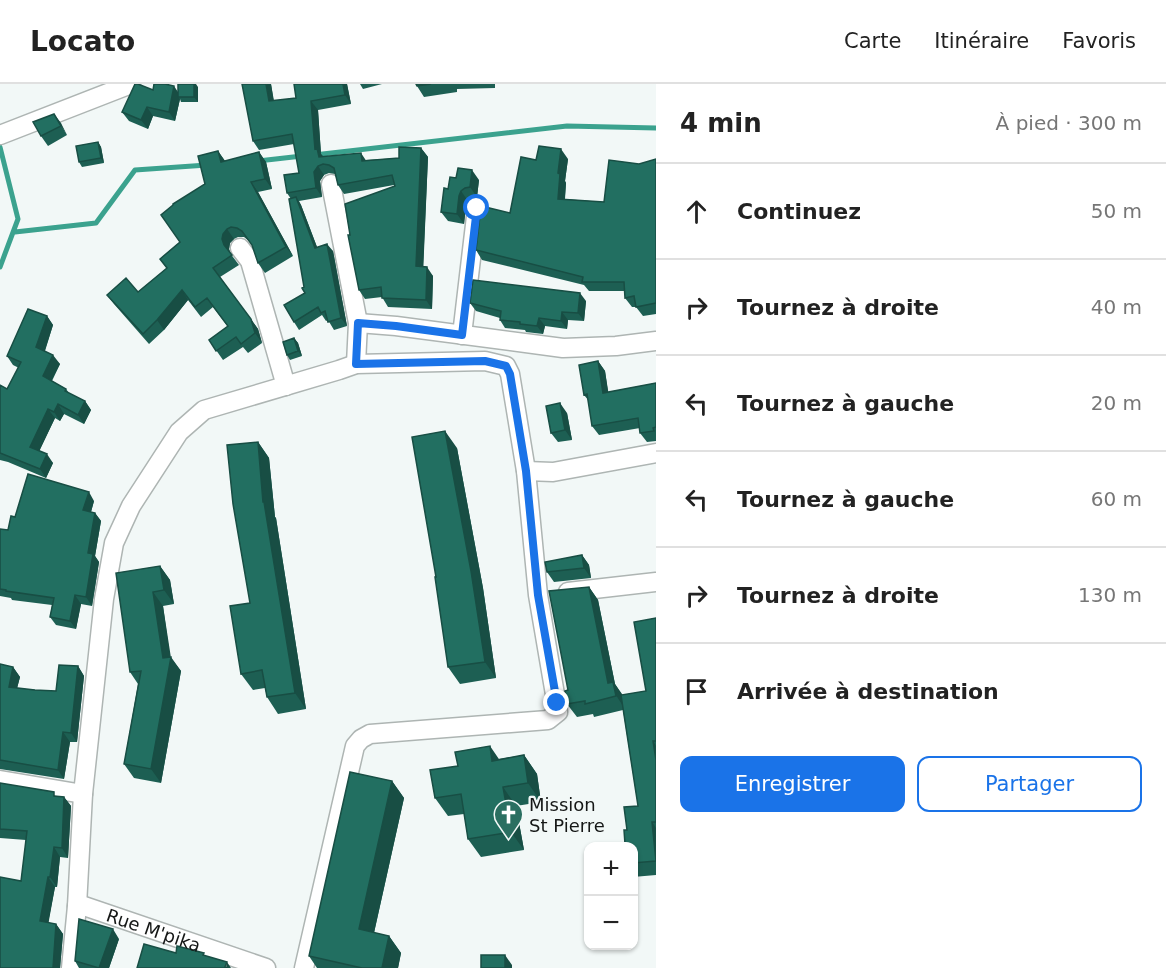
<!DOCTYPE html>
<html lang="fr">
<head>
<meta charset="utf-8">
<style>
  :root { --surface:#fff; --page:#f6f6f6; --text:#222; --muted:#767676; --line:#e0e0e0; --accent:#1a73e8 }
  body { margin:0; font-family:"DejaVu Sans",sans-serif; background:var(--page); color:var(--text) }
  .controls { position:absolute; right:18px; bottom:18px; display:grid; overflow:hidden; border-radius:12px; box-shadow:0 2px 4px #0004 }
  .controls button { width:54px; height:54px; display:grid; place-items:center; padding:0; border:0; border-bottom:2px solid var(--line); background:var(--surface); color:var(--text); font:30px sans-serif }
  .stop { position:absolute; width:18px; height:18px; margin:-14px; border:4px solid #1a73e8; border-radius:50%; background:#fff }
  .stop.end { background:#1a73e8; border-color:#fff; box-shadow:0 2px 6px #0008 }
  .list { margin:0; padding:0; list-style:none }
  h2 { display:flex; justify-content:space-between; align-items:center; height:78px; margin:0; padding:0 24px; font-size:26px }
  h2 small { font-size:20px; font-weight:400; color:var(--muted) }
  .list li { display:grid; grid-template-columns:39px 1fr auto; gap:18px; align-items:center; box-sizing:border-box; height:96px; padding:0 24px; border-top:2px solid var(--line) }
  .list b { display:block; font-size:22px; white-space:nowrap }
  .list em { font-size:20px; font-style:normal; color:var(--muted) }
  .actions { display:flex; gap:12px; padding:18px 24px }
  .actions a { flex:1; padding:14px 0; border:2px solid var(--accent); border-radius:12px; text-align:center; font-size:21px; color:var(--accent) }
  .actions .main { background:var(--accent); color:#fff }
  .icon { flex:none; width:33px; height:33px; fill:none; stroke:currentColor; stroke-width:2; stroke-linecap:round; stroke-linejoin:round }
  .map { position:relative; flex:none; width:656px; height:884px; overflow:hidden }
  header { display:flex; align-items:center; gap:36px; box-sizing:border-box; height:84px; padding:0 30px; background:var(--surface); border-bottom:2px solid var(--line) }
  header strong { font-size:28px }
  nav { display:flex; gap:33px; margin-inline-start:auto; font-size:21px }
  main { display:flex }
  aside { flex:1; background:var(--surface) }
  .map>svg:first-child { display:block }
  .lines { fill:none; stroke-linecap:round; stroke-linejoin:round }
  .stream { stroke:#3ba28e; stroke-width:5 }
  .minor-casing { stroke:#aeb5b3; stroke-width:21 }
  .minor { stroke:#fff; stroke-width:18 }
  .wall { fill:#1d5f53 }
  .shaded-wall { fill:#184e44 }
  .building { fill:#226f61; stroke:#184e44; stroke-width:1.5 }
  .route { stroke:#1a73e8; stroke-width:8 }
  .labels { text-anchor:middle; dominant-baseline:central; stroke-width:4.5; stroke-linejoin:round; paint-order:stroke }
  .poi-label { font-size:18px; fill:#151716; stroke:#f2f8f7; text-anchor:start }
  .street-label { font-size:18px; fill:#151716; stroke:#f2f8f7 }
</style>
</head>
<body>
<header>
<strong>Locato</strong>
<nav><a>Carte</a><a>Itinéraire</a><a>Favoris</a></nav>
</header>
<main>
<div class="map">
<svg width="656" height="884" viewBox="0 0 656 884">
  <rect width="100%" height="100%" fill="#f2f8f7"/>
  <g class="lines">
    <path class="stream" d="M0 63 18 135 0 183
      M314 71 567 42 656 44
      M258 77 302 72
      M15 148 96 139 135 86 207 81"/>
    <defs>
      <g id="minor">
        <path d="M0 51 131 0"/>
        <path d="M331 100 358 239 356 280"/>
        <path d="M240 164 250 177 286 302"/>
        <path d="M358 239 396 242 563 264 616 262 656 257"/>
        <path d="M462 251 477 124"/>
        <path d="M526 387 553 388 656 369"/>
        <path d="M568 508 656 498"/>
        <path d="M0 696 83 710"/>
        <path id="s1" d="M77 822 81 821 266 884"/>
        <path d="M71 884 77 822 83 710 104 515 114 459 131 422 179 348 204 326 339 286 356 280 485 277 506 282 510 290 526 387 538 511 558 628 548 636 370 650 361 655 355 662 304 884"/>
      </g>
    </defs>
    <use href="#minor" class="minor-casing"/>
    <use href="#minor" class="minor"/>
  </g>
  <path class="wall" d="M271 0 274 17 296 14 347 0 351 20 318 26 321 70 323 73 366 76 399 74 421 64 428 73 423 183 433 192 432 225 388 223 382 213 365 215 359 206 350 151 395 102 394 101 344 110 338 101 335 90 329 89 324 91 320 97 322 113 299 117 301 121 317 163 333 167 347 242 334 246 328 236 326 237 322 231 299 246 294 238 305 209 304 203 291 115 287 109 299 89 294 60 259 66 253 57Z
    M360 0H382L363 5Z
    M416 0H495V4L457 5V8L424 13 417 2Z
    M198 3V18H181L180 15 175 37 153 32 148 45 129 37 122 28 153 6 178 8Z
    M54 30 67 51 48 62 41 52Z
    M98 58 101 63 104 79 82 83 79 78Z
    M218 67 225 77 259 68 266 78 272 105 258 108 293 172 265 189 258 179 253 162 249 157 244 153H238L234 155 230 159 229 165 230 169 239 181 220 193 258 245 262 259 248 269 243 263 223 276 209 256 228 243 213 223 201 233 188 216 164 246 149 260 114 220 107 211 138 208 167 184 160 175 180 158Z
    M568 75 565 97 566 99 565 115 604 118 639 80 656 75V230L643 232 636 223H632L625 214V207H589L584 201 482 176 476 166 510 129 536 76Z
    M456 94 479 96 477 113 472 114 468 117 466 122 464 140 448 137 441 128 448 105Z
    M586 217 584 237 568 236 567 245 545 242 543 250 526 248 525 246 505 244 500 236V234L476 227 470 219Z
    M47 232 53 241 45 267 60 280 52 297 66 305 69 309 85 317 91 326 84 340 64 330 60 337 55 334 39 367 53 379 46 394 8 378 0 376V301L7 305 19 284 13 281 7 272Z
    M294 254 298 259 302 272 290 276 287 271Z
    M598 277 605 287 608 308 656 299V357L647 358 640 349V344L599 351 592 342 589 317 584 311Z
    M567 329 572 356 558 358 551 349Z
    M258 358 269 374 275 433 276 434 306 625 278 630 267 613 265 604 253 606 241 590 250 519Z
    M457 364 483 504 496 594 460 600 448 583 436 493Z
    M94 417 91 428 95 429 101 437 95 472 99 478 92 522 81 520 76 545 56 541 50 533 52 521 12 516 11 514 0 512V445L8 446 15 433Z
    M582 471 589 481 591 494 554 498 547 488Z
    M160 482 170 496 174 520 163 522 170 573 181 587 161 699 134 694 124 680 138 600 130 588Z
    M589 503 598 516 615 600 622 611 646 607 656 534V791L633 793V762L625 760 627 746 638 722 623 626 594 633 593 630 577 633 567 620 568 606Z
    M0 580 13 583 20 593 17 604 35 606 56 607 78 582 84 592 77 658H70L64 695 0 685Z
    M524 671 537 690 541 718 516 722 524 766 481 773 468 755 464 730 448 732 435 714 499 675Z
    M392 697 404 714 374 849 389 852 401 869 398 884H317L309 872Z
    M0 699 57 712 64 713 71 722 68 774 60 773 57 803H55L48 839 56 840 63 850 60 884H0L21 797 26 756 0 754Z
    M119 855 109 884H79L75 877Z"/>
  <path class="shaded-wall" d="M194 0H196L198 3V18L194 13Z
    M266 0H271L275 26 269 17Z
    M343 0H347L351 20 345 11Z
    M174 2 180 11 178 13 180 15 175 37 169 28Z
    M311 17 318 26 321 70 324 73H319L315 65Z
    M147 23 153 32 148 45 141 36Z
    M54 30 61 39 67 51 61 42Z
    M98 58 101 63 104 79 101 74Z
    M421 64 428 73 423 191 416 182Z
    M561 65 568 75 565 97 566 99 564 124 558 115V89Z
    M218 67 225 77 221 78Z
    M259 68 266 78 272 105 265 95Z
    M361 69 367 78 362 77Z
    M318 82 324 91 320 97 322 113 316 104 314 88Z
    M472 86 479 96 477 113 470 103Z
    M251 98 258 108 293 172 286 163Z
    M461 107 468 117 466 122 464 140 457 130 459 112Z
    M296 113 301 121 320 171 315 164Z
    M227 145 234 155 230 159 229 165 231 171 224 161 222 155 223 150Z
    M327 160 333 167 347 242 341 234Z
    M427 183 433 192 432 225 426 216Z
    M182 206 188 216 164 246 157 236Z
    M580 209 586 217 584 237 578 229Z
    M562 228 568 236 567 245 561 237Z
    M47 232 53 241 43 272 36 263Z
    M539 234 545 242 543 250 537 242Z
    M251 235 258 245 262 259 255 249Z
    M294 254 298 259 302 272 298 267Z
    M53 271 60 280 49 301 43 292Z
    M598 277 605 287 610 319 603 309Z
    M85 317 91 326 84 340 78 331Z
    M560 319 567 329 572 356 565 346Z
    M58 320 64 330 60 337 54 328Z
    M48 325 55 334 37 372 30 363Z
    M445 347 457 364 483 504 496 594 485 578Z
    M258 358 269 374 275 433 276 434 306 625 295 609 263 418Z
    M47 370 53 379 46 394 40 385Z
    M89 408 94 417 89 435 83 426Z
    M95 429 101 437 95 472 99 478 92 522 86 513 88 469Z
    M582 471 589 481 591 494 584 484Z
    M160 482 170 496 174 520 164 506Z
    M589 503 598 516 615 600 622 610 625 625 608 599Z
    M153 508 163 522 171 574V573L181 587 161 699 151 685 163 574Z
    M75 511 81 520 76 545 70 537Z
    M78 582 84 592 77 658 71 649Z
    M13 583 20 593 15 612 9 603Z
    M63 648 70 658 64 695 58 686Z
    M653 657 656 662V676Z
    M490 662 503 681 492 677Z
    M524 671 537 690 541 718 528 699Z
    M392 697 404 714 371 862 359 845Z
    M503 703 516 722 524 766 511 748Z
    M64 713 71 722 68 774 62 764Z
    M652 738 656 744V777Z
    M54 763 60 773 57 803 50 793Z
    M48 793 55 803 47 847 40 837Z
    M56 840 63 850 60 884H53Z
    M113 845 119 855 109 884H99Z
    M389 852 401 869 398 884H382Z
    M505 871 512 881V884H505Z
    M227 878 231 884H226Z"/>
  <path class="building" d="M135 0H138L153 6 154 0H165L174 2 169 28 147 23 141 36 122 28Z
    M178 0H194V13H178Z
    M242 0H266L269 17 296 14 294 0H343L345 11 311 17 315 65 317 64 319 73 361 69 362 77 399 74V63L421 64 416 182 427 183 426 216 382 214 381 203 359 206 348 151H350L345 120 395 102 392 91 338 101 334 84 329 81 323 80 318 82 314 88 316 104 287 109 284 91 299 89 292 50 253 57Z
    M416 0H431L417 2Z
    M54 30 61 42 41 52 33 38Z
    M98 58 101 74 79 78 76 62Z
    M539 62 561 65 558 89 560 90 558 115 604 118 609 76 639 80 656 75V219L636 223 634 212 625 214 624 198H582L583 193 476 166 481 122 510 129 521 73 536 76Z
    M218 67 221 78 259 68 265 95 251 98 286 163 258 179 252 161 242 147 237 144 231 143 227 145 223 150 222 155 224 161 232 171 213 184 251 235 255 249 241 260 236 253 216 267 209 256 228 242 207 214 195 223 182 206 157 236 143 250 107 211 126 194 138 208 167 184 160 175 180 158 161 131 173 121V120L205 100 198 72Z
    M458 84 472 86 470 103 465 104 461 107 459 112 457 130 441 128 444 104 448 105 450 93 456 94Z
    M296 113 315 164 327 160 341 234 328 238 325 227 321 229 318 223 294 238 284 221 305 209 302 204 304 203 289 115Z
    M473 196 580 209 578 229 562 228 561 237 539 234 537 242 520 240V238L500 236 501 227 470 219Z
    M28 225 47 232 36 263 53 271 43 292 66 305 65 307 85 317 78 331 58 320 54 328 48 325 30 363 47 370 40 385 0 369V301L7 305 21 278 7 272Z
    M294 254 298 267 287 271 283 258Z
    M598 277 603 309 656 299V343L653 344 654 347 640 349 638 334 592 342 587 310 584 311 579 281Z
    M560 319 565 346 551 349 546 322Z
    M445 347 471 487 485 578 448 583 435 493H436L412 353Z
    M258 358 263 418H264L295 609 267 613 262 586 241 590 230 522 250 519 233 420 227 361Z
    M28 390 89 408 83 426 95 429 88 469 93 470 86 513 75 511 70 537 50 533 54 514 6 507V506L0 505V445L8 446 11 432 15 433Z
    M582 471 584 484 547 488 545 478Z
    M160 482 164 506 153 508 163 574 171 573 151 685 124 680 141 587 130 588 116 489Z
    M589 503 608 599 613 598 616 612 585 620V617L567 620 565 607 568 606 549 507Z
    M656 534V657H653L656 676V738H652L656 777 633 779V762H615V761L625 760 624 746H627L624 723 638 722 621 611 646 607 634 538Z
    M0 580 13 583 9 603 35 606 56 607 59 581 78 582 71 649 63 648 58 686 0 676Z
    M490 662 492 677 524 671 528 699 503 703 511 748 468 755 461 710 435 714 430 686 458 682 455 668Z
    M350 688 392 697 359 845 389 852 382 884H362L309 872Z
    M0 699 54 708V712L64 713 62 764 54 763 50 793H48L40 837 56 840 53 884H0V793L21 797 27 747 0 745Z
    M79 835 113 845 99 884 75 877Z
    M144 860 176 869 177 862 204 869 203 871 227 878 225 883 227 884H137Z
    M481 871H505V884H481Z"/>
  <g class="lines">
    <path class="route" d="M477 124 462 251 396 242 358 239 356 280 485 277 506 282 510 290 526 387 538 511 557 619"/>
  </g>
  <defs>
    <symbol id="church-pin" viewBox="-11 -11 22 30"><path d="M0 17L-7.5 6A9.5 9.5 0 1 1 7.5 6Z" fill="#2b6f61" stroke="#f2f8f7"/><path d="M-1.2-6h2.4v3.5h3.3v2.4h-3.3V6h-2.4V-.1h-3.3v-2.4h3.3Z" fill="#fff"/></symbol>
  </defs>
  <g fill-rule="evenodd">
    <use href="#church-pin" x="492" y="714" width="33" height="45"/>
  </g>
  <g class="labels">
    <g class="poi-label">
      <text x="529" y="720">Mission<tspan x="529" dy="21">St Pierre</tspan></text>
    </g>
    <g class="street-label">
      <text stroke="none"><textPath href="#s1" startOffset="81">Rue M'pika</textPath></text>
    </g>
  </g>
</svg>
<div class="controls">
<button>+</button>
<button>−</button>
</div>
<div class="stop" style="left:477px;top:124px"></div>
<div class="stop end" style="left:557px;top:619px"></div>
</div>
<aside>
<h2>4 min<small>À pied · 300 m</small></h2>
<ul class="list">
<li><svg class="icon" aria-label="ahead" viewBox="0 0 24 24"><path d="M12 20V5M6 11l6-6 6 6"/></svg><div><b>Continuez</b></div><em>50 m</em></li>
<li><svg class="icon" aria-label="right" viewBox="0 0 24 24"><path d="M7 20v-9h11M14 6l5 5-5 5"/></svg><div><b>Tournez à droite</b></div><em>40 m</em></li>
<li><svg class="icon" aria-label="left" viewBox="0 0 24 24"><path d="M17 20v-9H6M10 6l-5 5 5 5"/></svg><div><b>Tournez à gauche</b></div><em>20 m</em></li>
<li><svg class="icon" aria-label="left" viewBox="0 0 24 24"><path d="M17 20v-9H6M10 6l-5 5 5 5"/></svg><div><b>Tournez à gauche</b></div><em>60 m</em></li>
<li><svg class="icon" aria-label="right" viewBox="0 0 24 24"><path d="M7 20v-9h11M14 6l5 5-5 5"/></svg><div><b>Tournez à droite</b></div><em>130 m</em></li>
<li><svg class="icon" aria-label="arrive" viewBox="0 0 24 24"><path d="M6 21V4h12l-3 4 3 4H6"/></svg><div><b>Arrivée à destination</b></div></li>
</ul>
<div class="actions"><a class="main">Enregistrer</a><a>Partager</a></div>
</aside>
</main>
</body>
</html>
